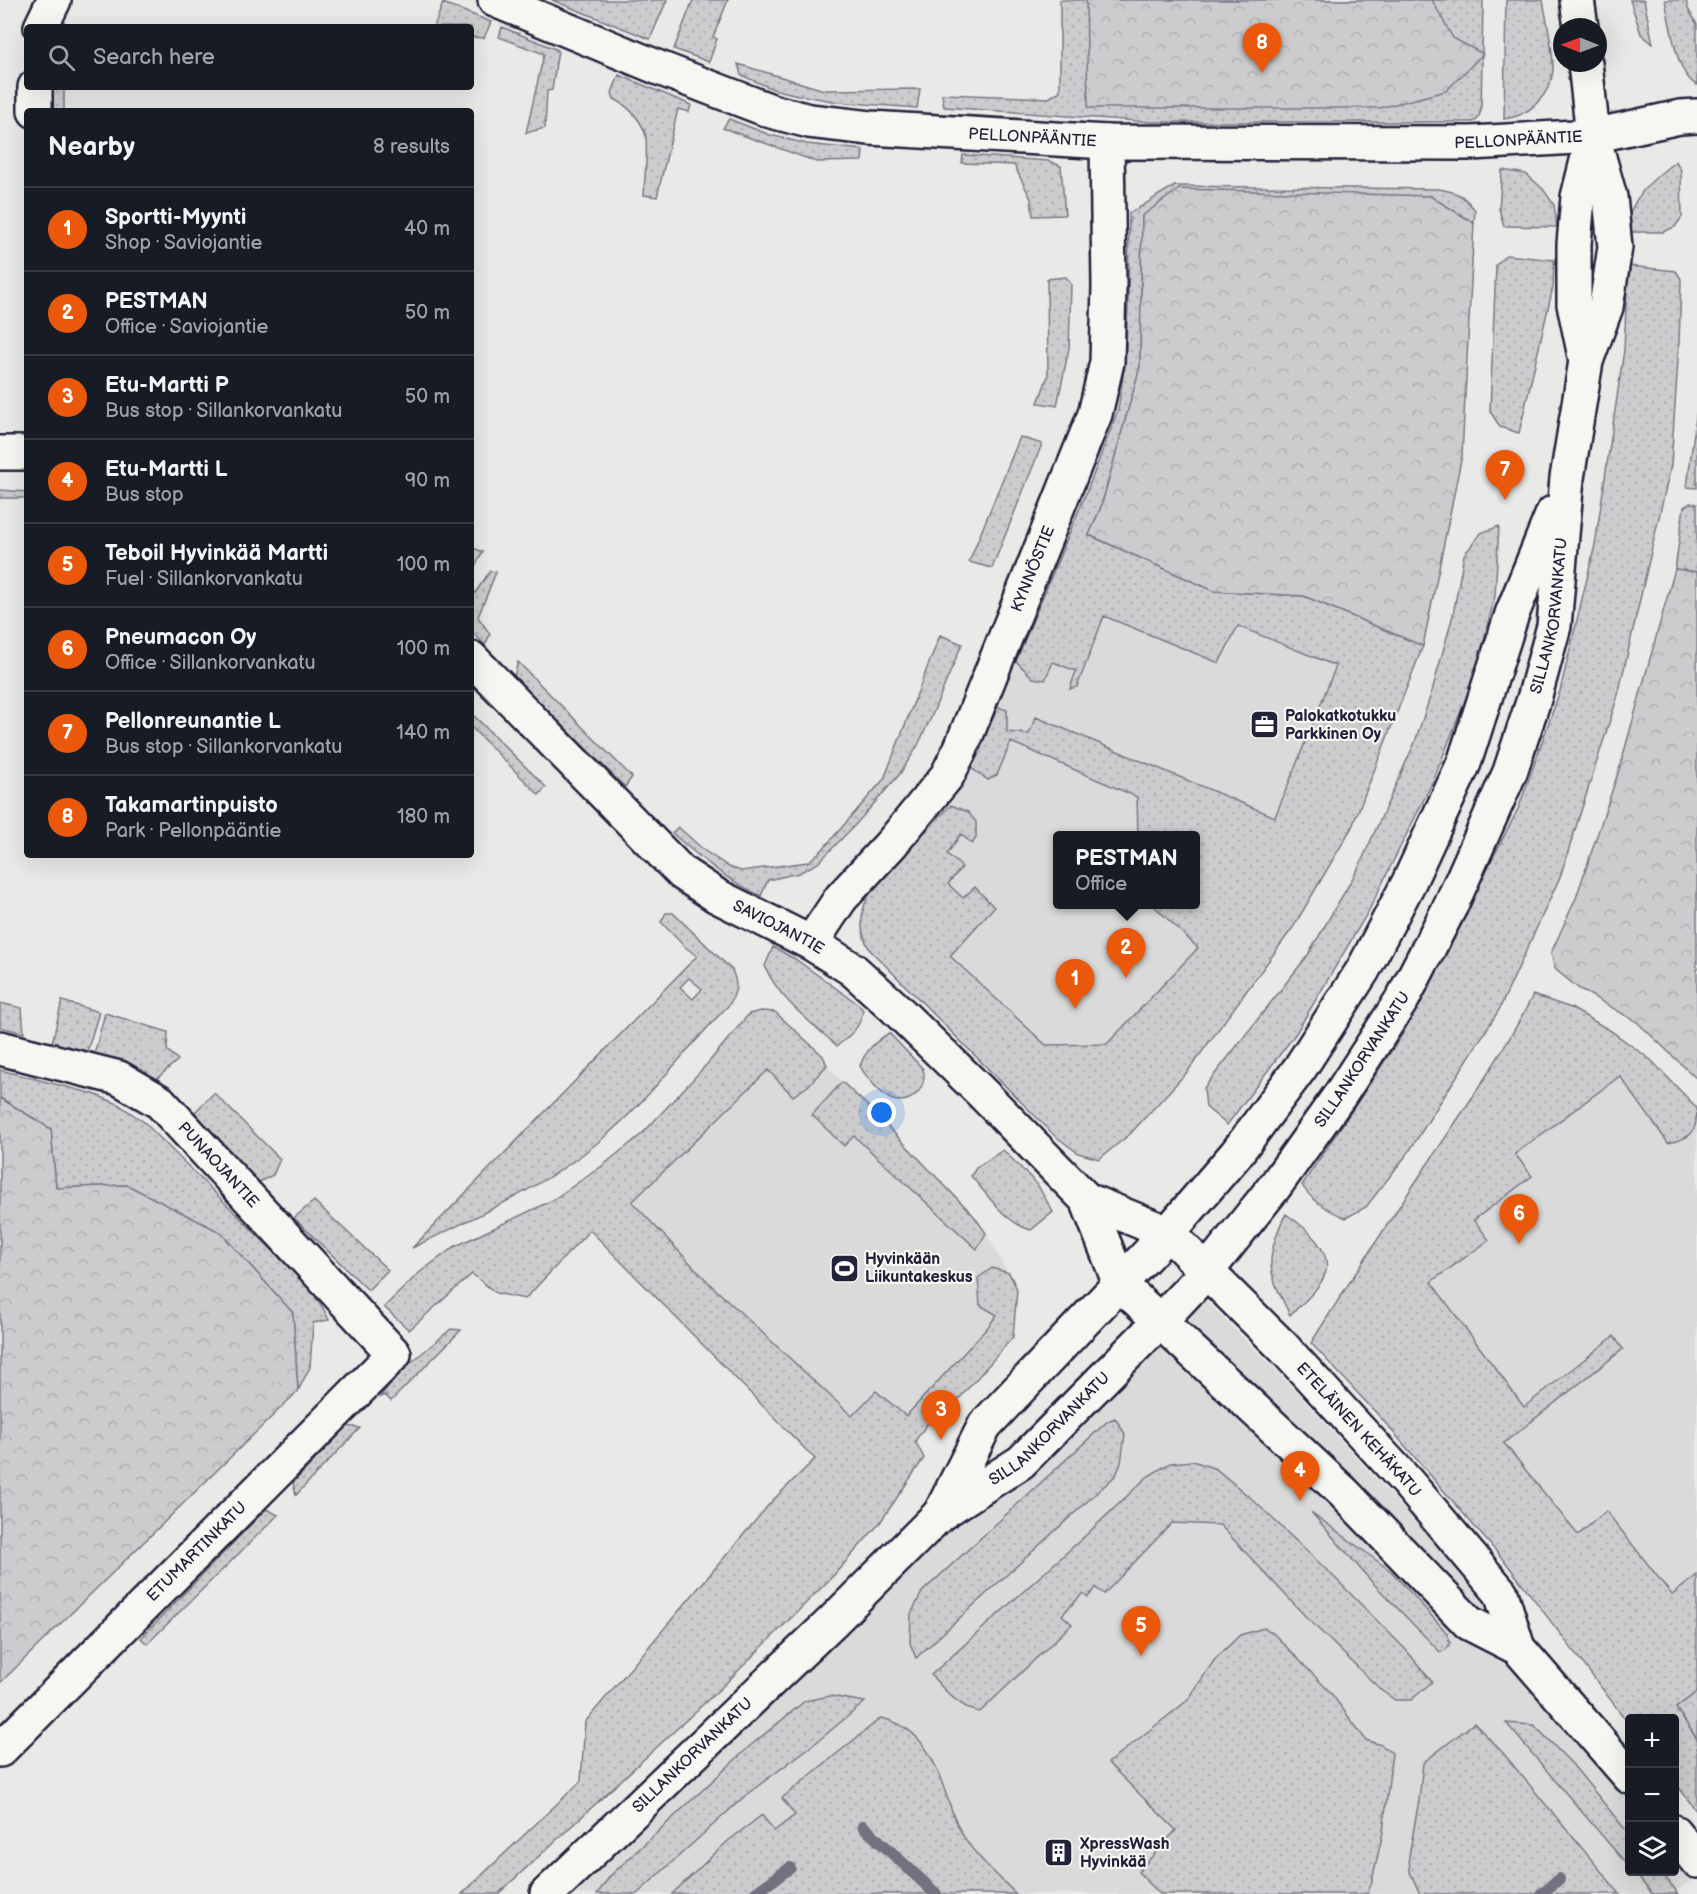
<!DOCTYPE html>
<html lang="en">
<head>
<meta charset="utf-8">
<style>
  :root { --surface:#171b24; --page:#242831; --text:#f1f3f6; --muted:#9ea1a6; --line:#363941; --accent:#ea580c }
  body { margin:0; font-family:"Balsamiq Sans",sans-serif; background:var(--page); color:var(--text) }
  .controls { position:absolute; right:18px; bottom:18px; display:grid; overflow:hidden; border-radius:6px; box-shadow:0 6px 24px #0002 }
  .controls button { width:54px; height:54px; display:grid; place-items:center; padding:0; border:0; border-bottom:2px solid var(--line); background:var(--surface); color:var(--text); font:30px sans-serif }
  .compass { position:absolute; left:1553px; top:18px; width:54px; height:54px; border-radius:50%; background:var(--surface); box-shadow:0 6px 24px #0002; rotate:271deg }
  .you { position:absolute; left:882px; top:1113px; width:21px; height:21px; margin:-15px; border:4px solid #fff; border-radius:50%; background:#1a73e8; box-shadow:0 0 0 9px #1a73e833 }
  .badge { display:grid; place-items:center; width:39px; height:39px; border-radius:50%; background:var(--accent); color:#fff; font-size:20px; font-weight:700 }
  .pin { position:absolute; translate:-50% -50px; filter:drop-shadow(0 2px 3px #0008) }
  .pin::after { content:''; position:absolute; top:32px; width:21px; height:18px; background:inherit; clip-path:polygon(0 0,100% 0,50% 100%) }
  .popup { position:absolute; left:1053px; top:831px; width:147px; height:78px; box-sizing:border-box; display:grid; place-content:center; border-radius:6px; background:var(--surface); filter:drop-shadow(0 2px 4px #0005); font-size:20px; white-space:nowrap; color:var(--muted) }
  .popup b { font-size:22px; color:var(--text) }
  .popup::after { content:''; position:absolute; left:50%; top:100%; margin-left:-12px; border:12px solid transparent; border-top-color:var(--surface) }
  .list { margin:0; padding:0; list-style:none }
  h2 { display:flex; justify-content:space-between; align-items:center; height:78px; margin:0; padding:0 24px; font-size:26px }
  h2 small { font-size:20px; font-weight:400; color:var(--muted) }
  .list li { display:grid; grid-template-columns:39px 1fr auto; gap:18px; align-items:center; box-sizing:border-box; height:84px; padding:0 24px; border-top:2px solid var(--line) }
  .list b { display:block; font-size:22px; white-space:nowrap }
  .list p { margin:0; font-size:20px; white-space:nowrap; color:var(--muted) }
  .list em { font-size:20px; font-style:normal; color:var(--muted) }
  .icon { flex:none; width:33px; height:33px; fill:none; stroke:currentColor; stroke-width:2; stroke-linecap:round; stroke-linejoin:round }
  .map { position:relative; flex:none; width:1697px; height:1894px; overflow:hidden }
  .search { position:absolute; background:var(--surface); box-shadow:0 6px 24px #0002; left:24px; top:24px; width:450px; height:66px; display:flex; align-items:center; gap:15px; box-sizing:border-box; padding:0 21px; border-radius:6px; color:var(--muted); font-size:22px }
  .panel { position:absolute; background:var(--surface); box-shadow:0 6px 24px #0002; left:24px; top:108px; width:450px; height:750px; border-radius:6px }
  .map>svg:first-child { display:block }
  .built { fill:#dadada; fill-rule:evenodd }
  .grass { fill:url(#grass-dots); stroke:#777784; stroke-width:1.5; fill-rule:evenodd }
  .forest { fill:url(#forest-crowns); stroke:#777784; stroke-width:1.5 }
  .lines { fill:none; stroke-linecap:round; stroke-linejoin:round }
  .stream { stroke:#71717f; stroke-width:12 }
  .minor-casing { stroke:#22223b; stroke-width:38 }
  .secondary-casing { stroke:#22223b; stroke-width:38 }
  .minor { stroke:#f6f6f2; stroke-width:33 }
  .secondary { stroke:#f6f6f2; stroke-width:33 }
  .labels { text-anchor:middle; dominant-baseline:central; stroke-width:4.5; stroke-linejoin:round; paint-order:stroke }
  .street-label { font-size:16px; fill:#22223b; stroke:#f6f6f2 }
  .poi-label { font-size:16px; font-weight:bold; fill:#22223b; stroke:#f6f6f2; text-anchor:start }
</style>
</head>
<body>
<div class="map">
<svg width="1697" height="1894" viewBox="0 0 1697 1894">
  <defs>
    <pattern id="grass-dots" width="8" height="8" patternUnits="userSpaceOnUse" patternTransform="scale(1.5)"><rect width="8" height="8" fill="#ccccce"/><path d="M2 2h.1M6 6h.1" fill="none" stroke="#afafb2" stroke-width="1.8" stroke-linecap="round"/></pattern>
    <pattern id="forest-crowns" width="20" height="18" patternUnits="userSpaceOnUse" patternTransform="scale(1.5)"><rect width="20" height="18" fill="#ccccce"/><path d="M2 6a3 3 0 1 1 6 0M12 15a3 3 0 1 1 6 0" fill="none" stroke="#afafb2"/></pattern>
  </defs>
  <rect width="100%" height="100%" fill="#e9e9e7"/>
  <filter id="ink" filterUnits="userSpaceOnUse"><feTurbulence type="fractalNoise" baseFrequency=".0167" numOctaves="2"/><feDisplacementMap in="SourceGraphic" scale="12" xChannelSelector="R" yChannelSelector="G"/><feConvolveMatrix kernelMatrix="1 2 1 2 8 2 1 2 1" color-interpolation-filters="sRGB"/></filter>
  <g filter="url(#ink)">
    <path class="built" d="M1083 500 1402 639 1423 646 1352 827 1294 926 1188 1071 1130 1134 1099 1159 1078 1153 1054 1135 870 950 863 939 862 921 863 909 868 896 887 873 951 805 978 752ZM1057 836H1195V904H1057Z
      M1533 995 1571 1008 1611 1031 1651 1060 1697 1108V1686L1362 1263 1476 1093 1513 1033Z
      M823 1056 827 1065 842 1082 869 1107 974 1216 986 1233 1017 1289 1013 1337 951 1408 943 1402 915 1441 815 1459 596 1237 768 1070Z
      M1185 1280 1278 1372 1620 1744 1629 1758 1630 1872H1674L1675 1828 1697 1876 1673 1894H540Z"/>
    <path class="grass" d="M552 0H667L650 39Z
      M693 0H728L713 37 717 39 709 62 674 49Z
      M1060 0H1483L1481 111 1477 120 1473 122H1152L944 107 942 94 1049 98 1060 91Z
      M1506 0H1543C1546 18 1554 53 1553 70 1551 95 1528 117 1504 119Z
      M1630 0H1644L1653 44 1641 34Z
      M1665 0H1686L1688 9 1697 24V85C1676 76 1670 22 1665 0Z
      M443 3 491 22 484 38 471 37V27H434Z
      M502 27 558 50 552 90 547 91 545 128 526 133 544 54 499 37Z
      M738 64 824 90 920 89 917 108 839 102 798 95 773 89 741 75Z
      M619 75 691 105 689 112 678 109 657 197 644 195C644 182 649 143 645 133 640 118 627 105 614 99L612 93Z
      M52 87H64V111H52Z
      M729 119 770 135 807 144 863 150 862 161 817 162 723 128Z
      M963 155 1049 161 1061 166 1065 215 1033 216 1031 199 1014 165 962 163Z
      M1676 161 1681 171 1682 217 1675 227 1663 232H1628C1625 201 1655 177 1676 161Z
      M1502 170 1526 174 1543 189 1554 205 1557 227 1504 226 1499 209Z
      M1175 186 1439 189C1459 193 1462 194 1475 210L1474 223 1430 196 1142 216 1140 367 1101 507 1089 535 1214 591 1304 596 1423 646 1352 827 1294 926 1188 1071 1130 1134 1099 1159 1078 1153 1054 1135 870 950C860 934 859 914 868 897 875 883 889 870 900 858 917 840 934 822 951 805L968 812 976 822V838L972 844 961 834 947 854 962 867 948 884 963 898 975 887 994 907 950 956 1046 1045 1107 1044 1198 948 1153 905 1195 904V836L1138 835 1137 797 1011 742 997 775 988 780 971 768 998 707 1007 710V732L1029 734 1036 717 1275 817 1336 666 1238 626 1219 663 1104 616 1077 687 1070 689 1076 671 1053 662 1045 680 1033 678 1016 661 1091 481 1118 410 1125 362 1128 308 1129 213C1145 206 1158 194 1175 186Z
      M1506 255 1554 260 1553 287 1519 433 1500 427 1490 411 1496 265Z
      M1628 266 1676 271 1681 279 1679 344 1671 465 1618 695 1560 877 1499 1010 1408 1153 1366 1207 1346 1218C1329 1211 1311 1201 1302 1185L1402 1035 1519 807 1560 691 1595 545 1624 350Z
      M1066 277 1071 284 1069 348 1057 406 1038 403 1048 376 1047 279Z
      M1697 409V488L1687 487Z
      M1020 437 1042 444 992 568 969 562Z
      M0 490 27 492V498H0Z
      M1690 503 1697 504V572L1675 569 1684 507Z
      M1499 526 1495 596 1475 676 1433 781 1368 912 1296 1033 1227 1125 1206 1107 1204 1088 1308 955 1358 869 1415 742 1432 691 1453 615 1464 555 1481 533Z
      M471 547 483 552 471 573Z
      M490 571 496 572 478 617 490 634 485 645 471 631V599Z
      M940 635 962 644 930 720 917 747 899 775 856 824 818 863 799 873 768 880 761 896C727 880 700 858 672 833L678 827 705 851 729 867 741 871 808 862 823 849 884 779Z
      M518 662 632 777 625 787 514 677Z
      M471 713 546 787 539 795 471 727Z
      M666 913H673L732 970C738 984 737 991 729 1005 684 1050 646 1104 596 1144 541 1189 474 1217 412 1248L697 956 684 946 661 922ZM689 978 702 989 693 999 680 987Z
      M773 947 795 959 858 1004 863 1010C861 1027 850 1036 837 1046 812 1023 778 999 765 966Z
      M1533 995 1571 1008 1611 1031 1651 1060 1697 1108C1697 1133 1692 1138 1668 1143L1620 1076 1515 1154 1532 1176 1474 1220 1489 1240 1431 1282 1524 1407 1614 1336 1623 1349 1504 1443 1578 1535 1606 1511 1672 1595 1697 1575V1692L1676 1708 1697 1739V1812L1675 1782 1674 1718H1630L1629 1724 1507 1564 1381 1418 1311 1343C1350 1281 1390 1220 1431 1159 1467 1105 1504 1053 1533 995Z
      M62 1001 99 1012 87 1052 52 1043Z
      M0 1003 22 1008 24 1033 0 1027Z
      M761 1011 775 1012 823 1056 827 1065 808 1086 793 1096 768 1070 632 1202 712 1286 852 1416 876 1391 906 1416 987 1328 997 1315 980 1305 978 1278 992 1268 1009 1273 1017 1289 1013 1337 951 1408 943 1402 915 1441 924 1458 879 1524 834 1575 723 1686 498 1894H462L581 1781 585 1722 772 1501 815 1459 590 1230 525 1299 496 1293 472 1274 409 1330 384 1307 419 1273 454 1247 551 1201 602 1166 642 1134 708 1063 749 1014Z
      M105 1013 168 1032 167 1050 178 1060 154 1081 125 1062 94 1055Z
      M889 1033 923 1069C928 1086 913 1105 893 1100 883 1097 865 1076 860 1066 865 1051 875 1042 889 1033Z
      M0 1070 94 1094 118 1104 144 1122 310 1288 323 1308 329 1320 313 1323 310 1367 298 1391 293 1313 220 1232 127 1185 56 1188 51 1129 0 1098Z
      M842 1082 869 1107 974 1216 986 1233 977 1249 854 1136 844 1146 812 1115Z
      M214 1093 280 1159 273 1175 259 1182 192 1115Z
      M1003 1150 1037 1184 1053 1212 1031 1230C1005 1223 988 1195 971 1176L976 1168Z
      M314 1201 388 1270 368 1290 294 1218Z
      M1286 1214C1304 1226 1336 1252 1324 1277 1316 1292 1302 1304 1290 1315 1283 1300 1272 1282 1271 1265 1270 1251 1279 1226 1286 1214Z
      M451 1329 461 1330 391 1401 385 1395 379 1398 401 1371Z
      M1115 1418 1125 1434 1121 1463 1116 1475 916 1658 910 1643 911 1614 922 1592 1108 1421Z
      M347 1426 360 1428 296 1495 293 1483Z
      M1193 1461 1216 1469 1253 1500 1336 1579 1407 1651 1432 1682 1411 1700H1395L1382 1691 1307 1618 1220 1525 1172 1523 1104 1594 1096 1588 1088 1597 1083 1593 1062 1615 1072 1624 980 1712C961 1709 943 1689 931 1675L1086 1535 1147 1477 1170 1463Z
      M266 1509 278 1515 147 1644 141 1638Z
      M1311 1512 1392 1572 1447 1633 1450 1643 1446 1650 1440 1652 1371 1581Z
      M1264 1628 1272 1632 1330 1692 1366 1740 1381 1745 1392 1753 1383 1832 1371 1885 1367 1894H1160L1138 1872 1176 1830 1108 1763 1188 1700 1215 1659 1240 1635Z
      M830 1696 865 1702 818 1741 746 1795 637 1894H597L610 1876 750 1746 805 1701Z
      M881 1718C936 1730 939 1785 959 1828 972 1854 996 1874 1016 1894H672L728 1841 762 1815 774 1831 795 1815 782 1798Z
      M1474 1723 1503 1753 1620 1894H1420L1410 1872 1409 1856 1419 1800 1423 1763Z
      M1506 1723 1534 1725 1572 1764 1629 1834V1867Z
      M1634 1872H1661L1679 1894H1652Z"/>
    <path class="forest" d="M1086 0H1432L1453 38 1483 54 1446 91 1380 108H1088Z
      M1179 189 1430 196 1474 223 1462 455 1423 646 1304 596 1214 591 1089 535 1101 507 1140 367 1142 216Z
      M1675 569 1697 572V1079L1637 1022 1578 988 1555 969 1551 953 1576 898 1619 770Z
      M0 1098 51 1129 56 1188 127 1185 220 1232 293 1313 298 1391 0 1683Z
      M1697 1692V1739L1676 1708Z"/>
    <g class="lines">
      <path class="stream" d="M863 1826 936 1894
        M754 1894 790 1868
        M1541 1894 1559 1879"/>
      <defs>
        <g id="minor">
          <path id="s1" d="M495 0 659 68 771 111 809 121 870 128 1107 142 1471 143 1593 136 1680 117 1697 116"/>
          <path d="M41 27 54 0"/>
          <path d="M35 87V111"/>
          <path d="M0 453H27"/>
          <path id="s2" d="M471 658 682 873 717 896 811 943 852 969 893 1006 982 1093 1087 1200 1168 1233"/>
          <path id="s3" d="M811 943 841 898 892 843 947 776 961 748 1095 414 1107 362 1109 286 1107 142"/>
          <path id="s4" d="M0 1048 119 1078 160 1102 394 1354 0 1750"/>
          <path d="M1087 1200 1120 1284"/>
        </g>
        <g id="secondary">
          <path d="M1577 0 1581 27"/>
          <path d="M1586 361 1574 304V244L1578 197 1593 137"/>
          <path id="s5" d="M1168 1233 1283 1347 1407 1482 1501 1593 1518 1648 1630 1777"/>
          <path d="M1120 1284 1344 1493 1469 1623 1518 1648"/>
          <path d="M940 1514 985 1425 1168 1233 1236 1154 1300 1068 1363 970 1409 882 1464 763 1512 614 1553 513"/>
          <path d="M1674 1832 1697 1861"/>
          <path id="s6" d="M547 1894 833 1621 940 1514 1021 1462 1159 1322 1207 1271 1275 1186 1340 1095 1403 998 1451 905 1510 772 1534 699 1554 626 1567 478 1586 361 1606 307 1615 247 1610 197 1593 136 1585 63"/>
        </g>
      </defs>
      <use href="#minor" class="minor-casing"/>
      <use href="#secondary" class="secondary-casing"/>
      <use href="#minor" class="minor"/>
      <use href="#secondary" class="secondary"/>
    </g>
  </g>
  <defs>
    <symbol id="office-square" viewBox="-11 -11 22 22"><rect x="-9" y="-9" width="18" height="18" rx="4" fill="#22223b" stroke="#f6f6f2"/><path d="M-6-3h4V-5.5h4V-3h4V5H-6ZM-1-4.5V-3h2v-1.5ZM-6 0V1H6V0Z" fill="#fff"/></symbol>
    <symbol id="stadium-square" viewBox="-11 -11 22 22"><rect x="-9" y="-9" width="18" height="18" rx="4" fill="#22223b" stroke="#f6f6f2"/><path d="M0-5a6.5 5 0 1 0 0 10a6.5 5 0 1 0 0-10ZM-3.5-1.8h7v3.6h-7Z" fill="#fff"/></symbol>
    <symbol id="building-square" viewBox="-11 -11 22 22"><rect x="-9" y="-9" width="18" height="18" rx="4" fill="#22223b" stroke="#f6f6f2"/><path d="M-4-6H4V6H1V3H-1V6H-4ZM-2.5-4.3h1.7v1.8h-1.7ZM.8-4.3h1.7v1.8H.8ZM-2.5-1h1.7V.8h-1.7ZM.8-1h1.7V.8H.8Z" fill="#fff"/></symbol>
  </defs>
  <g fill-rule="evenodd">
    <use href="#office-square" x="1248" y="708" width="33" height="33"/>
    <use href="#stadium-square" x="828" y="1252" width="33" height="33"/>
    <use href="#building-square" x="1042" y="1836" width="33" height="33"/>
  </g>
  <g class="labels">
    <g class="street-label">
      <text stroke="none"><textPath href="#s1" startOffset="561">PELLONPÄÄNTIE</textPath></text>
      <text stroke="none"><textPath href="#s1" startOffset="1047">PELLONPÄÄNTIE</textPath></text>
      <text stroke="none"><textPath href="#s3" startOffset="440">KYNNÖSTIE</textPath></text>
      <text stroke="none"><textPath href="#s6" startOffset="1658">SILLANKORVANKATU</textPath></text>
      <text stroke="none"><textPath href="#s2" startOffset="412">SAVIOJANTIE</textPath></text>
      <text stroke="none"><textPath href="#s6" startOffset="1172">SILLANKORVANKATU</textPath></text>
      <text stroke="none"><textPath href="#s4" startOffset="256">PUNAOJANTIE</textPath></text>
      <text stroke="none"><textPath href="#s6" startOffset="686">SILLANKORVANKATU</textPath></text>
      <text stroke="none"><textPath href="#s5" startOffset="274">ETELÄINEN KEHÄKATU</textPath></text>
      <text transform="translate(197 1552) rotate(-45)">ETUMARTINKATU</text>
      <text stroke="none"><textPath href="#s6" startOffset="201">SILLANKORVANKATU</textPath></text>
    </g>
    <g class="poi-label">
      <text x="1285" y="716">Palokatkotukku<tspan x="1285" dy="18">Parkkinen Oy</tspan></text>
      <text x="865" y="1259">Hyvinkään<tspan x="865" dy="18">Liikuntakeskus</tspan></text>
      <text x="1080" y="1844">XpressWash<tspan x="1080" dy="18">Hyvinkää</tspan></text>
    </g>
  </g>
</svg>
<div class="controls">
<button>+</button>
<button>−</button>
<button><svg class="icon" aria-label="layers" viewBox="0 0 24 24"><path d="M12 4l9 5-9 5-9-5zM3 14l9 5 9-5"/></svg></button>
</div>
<svg class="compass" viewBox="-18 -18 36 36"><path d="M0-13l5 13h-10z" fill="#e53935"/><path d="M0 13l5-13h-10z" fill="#9ea1a6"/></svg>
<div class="you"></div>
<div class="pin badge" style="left:1075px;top:1009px">1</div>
<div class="pin badge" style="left:1126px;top:978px">2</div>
<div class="popup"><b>PESTMAN</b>Office</div>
<div class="pin badge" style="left:941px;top:1440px">3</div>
<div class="pin badge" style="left:1300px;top:1501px">4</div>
<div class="pin badge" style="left:1141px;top:1656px">5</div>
<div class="pin badge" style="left:1519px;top:1244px">6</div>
<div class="pin badge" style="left:1505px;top:500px">7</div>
<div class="pin badge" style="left:1262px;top:73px">8</div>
<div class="search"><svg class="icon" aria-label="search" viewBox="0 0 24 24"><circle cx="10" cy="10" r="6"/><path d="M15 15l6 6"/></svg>Search here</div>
<section class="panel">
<h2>Nearby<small>8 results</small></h2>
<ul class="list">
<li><span class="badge">1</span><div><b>Sportti-Myynti</b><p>Shop · Saviojantie</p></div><em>40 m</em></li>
<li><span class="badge">2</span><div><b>PESTMAN</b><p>Office · Saviojantie</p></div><em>50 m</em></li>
<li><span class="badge">3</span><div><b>Etu-Martti P</b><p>Bus stop · Sillankorvankatu</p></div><em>50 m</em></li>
<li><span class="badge">4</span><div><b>Etu-Martti L</b><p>Bus stop</p></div><em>90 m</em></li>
<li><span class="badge">5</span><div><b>Teboil Hyvinkää Martti</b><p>Fuel · Sillankorvankatu</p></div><em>100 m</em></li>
<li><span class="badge">6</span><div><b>Pneumacon Oy</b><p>Office · Sillankorvankatu</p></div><em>100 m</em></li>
<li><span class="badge">7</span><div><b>Pellonreunantie L</b><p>Bus stop · Sillankorvankatu</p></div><em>140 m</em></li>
<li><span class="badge">8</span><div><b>Takamartinpuisto</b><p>Park · Pellonpääntie</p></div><em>180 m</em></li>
</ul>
</section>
</div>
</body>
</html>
